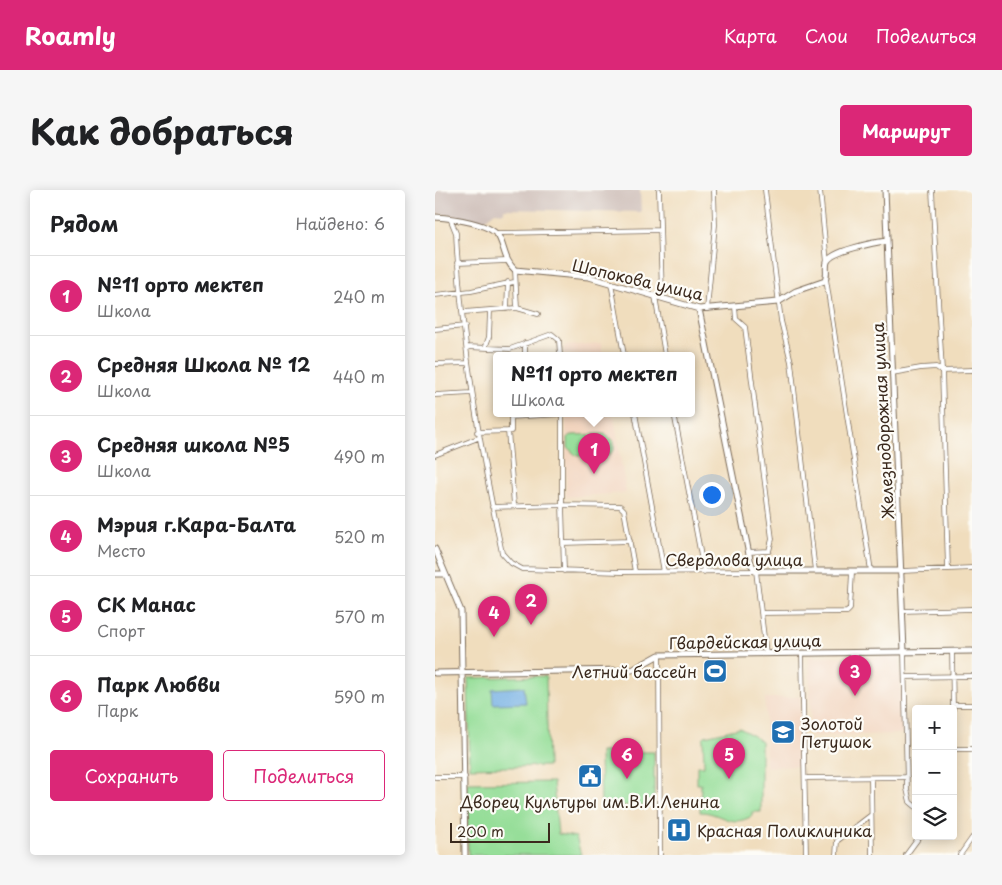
<!DOCTYPE html>
<html lang="ru">
<head>
<meta charset="utf-8">
<style>
  :root { --surface:#fff; --page:#f6f6f6; --text:#202124; --muted:#757577; --line:#e0e0e0; --accent:#db2777 }
  body { margin:0; font-family:"Playpen Sans",sans-serif; background:var(--page); color:var(--text) }
  .controls { position:absolute; right:15px; bottom:15px; display:grid; overflow:hidden; border-radius:5px; box-shadow:0 2px 12px #0003 }
  .controls button { width:45px; height:45px; display:grid; place-items:center; padding:0; border:0; border-bottom:1px solid var(--line); background:var(--surface); color:var(--text); font:25px sans-serif }
  .scale { position:absolute; left:15px; bottom:12px; width:100px; box-sizing:border-box; padding-left:5px; border:2px solid #3b2a1e; border-top:0; font-size:14px; line-height:18px; white-space:nowrap; color:#3b2a1e; -webkit-text-stroke:4px #fdfcf7; paint-order:stroke }
  .you { position:absolute; left:276px; top:304px; width:18px; height:18px; margin:-12px; border:4px solid #fff; border-radius:50%; background:#1a73e8; box-shadow:0 0 0 8px #1a73e833 }
  .badge { display:grid; place-items:center; width:32px; height:32px; border-radius:50%; background:var(--accent); color:#fff; font-size:16px; font-weight:700 }
  .pin { position:absolute; translate:-50% -41px; filter:drop-shadow(0 1px 2px #0008) }
  .pin::after { content:''; position:absolute; top:26px; width:18px; height:15px; background:inherit; clip-path:polygon(0 0,100% 0,50% 100%) }
  .popup { position:absolute; left:58px; top:162px; width:202px; height:65px; box-sizing:border-box; display:grid; place-content:center; border-radius:5px; background:var(--surface); filter:drop-shadow(0 1px 4px #0005); font-size:16px; white-space:nowrap; color:var(--muted) }
  .popup b { font-size:19px; color:var(--text) }
  .popup::after { content:''; position:absolute; left:50%; top:100%; margin-left:-10px; border:10px solid transparent; border-top-color:var(--surface) }
  .list { margin:0; padding:0; list-style:none }
  h2 { display:flex; justify-content:space-between; align-items:center; height:65px; margin:0; padding:0 20px; font-size:21px }
  h2 small { font-size:16px; font-weight:400; color:var(--muted) }
  .list li { display:grid; grid-template-columns:32px 1fr auto; gap:15px; align-items:center; box-sizing:border-box; height:80px; padding:0 20px; border-top:1px solid var(--line) }
  .list b { display:block; font-size:19px; white-space:nowrap }
  .list p { margin:0; font-size:16px; white-space:nowrap; color:var(--muted) }
  .list em { font-size:16px; font-style:normal; color:var(--muted) }
  .actions { display:flex; gap:10px; padding:15px 20px }
  .actions a { flex:1; padding:11px 0; border:1px solid var(--accent); border-radius:5px; text-align:center; font-size:18px; color:var(--accent) }
  .actions .main { background:var(--accent); color:#fff }
  .icon { flex:none; width:28px; height:28px; fill:none; stroke:currentColor; stroke-width:2; stroke-linecap:round; stroke-linejoin:round }
  .map { position:relative; flex:none; width:537px; height:665px; overflow:hidden; border-radius:5px }
  header { display:flex; align-items:center; gap:30px; box-sizing:border-box; height:70px; padding:0 25px; background:var(--accent); color:#fff }
  header strong { font-size:24px }
  nav { display:flex; gap:28px; margin-inline-start:auto; font-size:18px }
  .intro { display:flex; align-items:center; justify-content:space-between; box-sizing:border-box; height:120px; padding:0 30px }
  h1 { margin:0; font-size:35px }
  .button { padding:12px 22px; border-radius:5px; background:var(--accent); color:#fff; font-size:18px; font-weight:700 }
  main { display:flex; gap:30px; padding:0 30px }
  aside { flex:1; background:var(--surface); border-radius:5px; box-shadow:0 2px 12px #0003 }
  .map>svg:first-child { display:block }
  .built { fill:#f2d4be }
  .industrial { fill:#cfc0ba }
  .green { fill:#96de99; stroke:#68845c }
  .water { fill:#71aee3; stroke:#566c80 }
  .lines { fill:none; stroke-linecap:round; stroke-linejoin:round }
  .street-casing { stroke:#7a6956; stroke-width:5.5 }
  .secondary-casing { stroke:#7a6956; stroke-width:7 }
  .street { stroke:#fff; stroke-width:4 }
  .secondary { stroke:#fff; stroke-width:5 }
  .labels { text-anchor:middle; dominant-baseline:central; stroke-width:4.5; stroke-linejoin:round; paint-order:stroke }
  .street-label { font-size:16px; fill:#3b2a1e; stroke:#fdfcf7 }
  .poi-label { font-size:16px; fill:#3b2a1e; stroke:#fdfcf7; text-anchor:start }
</style>
</head>
<body>
<header>
<strong>Roamly</strong>
<nav><a>Карта</a><a>Слои</a><a>Поделиться</a></nav>
</header>
<div class="intro"><h1>Как добраться</h1><a class="button">Маршрут</a></div>
<main>
<aside>
<h2>Рядом<small>Найдено: 6</small></h2>
<ul class="list">
<li><span class="badge">1</span><div><b>№11 орто мектеп</b><p>Школа</p></div><em>240 m</em></li>
<li><span class="badge">2</span><div><b>Средняя Школа № 12</b><p>Школа</p></div><em>440 m</em></li>
<li><span class="badge">3</span><div><b>Средняя школа №5</b><p>Школа</p></div><em>490 m</em></li>
<li><span class="badge">4</span><div><b>Мэрия г.Кара-Балта</b><p>Место</p></div><em>520 m</em></li>
<li><span class="badge">5</span><div><b>СК Манас</b><p>Спорт</p></div><em>570 m</em></li>
<li><span class="badge">6</span><div><b>Парк Любви</b><p>Парк</p></div><em>590 m</em></li>
</ul>
<div class="actions"><a class="main">Сохранить</a><a>Поделиться</a></div>
</aside>
<div class="map">
<svg width="537" height="665" viewBox="0 0 537 665">
  <rect width="100%" height="100%" fill="#fdfcf7"/>
  <filter id="ink" filterUnits="userSpaceOnUse"><feTurbulence type="fractalNoise" baseFrequency=".02" numOctaves="2"/><feDisplacementMap in="SourceGraphic" scale="10" xChannelSelector="R" yChannelSelector="G"/><feConvolveMatrix kernelMatrix="1 2 1 2 8 2 1 2 1" color-interpolation-filters="sRGB"/></filter>
  <filter id="wash" filterUnits="userSpaceOnUse"><feTurbulence type="fractalNoise" baseFrequency=".0096" numOctaves="4" result="noise"/><feDisplacementMap in="SourceGraphic" scale="20" xChannelSelector="R" yChannelSelector="G"/><feGaussianBlur stdDeviation="1.12" result="paint"/><feColorMatrix in="noise" values="0 0 0 0 0 0 0 0 0 0 0 0 0 0 0 0 0 1.4 0 .05"/><feComposite in="paint" operator="in"/></filter>
  <g filter="url(#wash)">
    <rect width="100%" height="100%" fill="#f0ddbd"/>
    <path class="built" d="M166 153 168 165H129V156Z
      M131 225 179 226 191 303 131 307Z
      M465 466 467 544 376 546 374 467Z
      M365 507 366 576 331 577 330 508Z"/>
    <path class="industrial" d="M0 0H205L206 22 69 19V23L60 22 49 31 0 23Z"/>
    <path class="green" d="M170 244 179 252V260L175 264 142 266 133 258V247L137 245Z
      M111 486 113 576 35 578 33 488Z
      M305 538 326 551V622H317V626C295 639 286 622 265 622L266 594H262V576H269L268 548 270 546Z
      M219 562V615L166 616 165 562Z
      M118 592 123 644 141 647 146 665H33L32 593Z"/>
    <path class="water" d="M89 497 91 513 58 514 57 499Z"/>
  </g>
  <g filter="url(#ink)">
    <g class="lines">
      <defs>
        <path id="street" d="M224 0 227 106
          M330 0 346 131 356 172 380 381
          M385 0 392 73
          M497 0 507 181 513 379
          M15 28 21 43C26 151 45 257 67 363L76 373 87 379 186 382 321 381 331 464
          M62 43 225 40
          M22 73 72 71
          M80 80 82 118
          M391 89 436 381
          M176 93 189 165
          M0 105 36 101 79 92
          M220 106 230 165
          M300 116 301 129 310 137 337 349 334 361 313 362
          M72 119 73 92
          M272 119 280 35 279 0
          M29 122 82 118 103 124
          M0 139 30 136
          M32 157 75 159 117 144 124 150 125 165
          M50 158 54 147 55 121
          M90 165V153
          M0 174 33 173
          M457 183 486 178 501 177 507 181 537 180
          M0 205 37 203
          M200 223 229 382
          M239 223 269 382
          M76 227 127 224
          M73 241 79 315
          M42 242 76 241V223
          M0 265 43 248
          M57 317 127 315V223
          M128 353 195 351
          M129 381 127 315 185 316 189 320 200 382
          M467 381 537 378
          M468 421 537 419
          M326 423 412 422 415 419 417 382
          M469 461 472 599 475 612 481 617
          M517 461 518 519
          M367 463 371 665
          M224 465 225 665
          M470 487 537 486
          M518 515H537
          M518 559H537
          M0 587H30
          M370 588 472 587
          M436 588 437 665
          M401 665 402 651 436 625
          M471 665 485 646
          M525 665 537 648"/>
        <path id="secondary" d="M450 0 469 461
          M0 27C15 28 59 33 65 49 70 60 70 71 80 80L154 87 264 119 343 112 361 101 390 91C393 85 390 78 392 72 396 61 441 52 452 51
          M264 119 316 374 321 381H467
          M0 359 26 421 30 665
          M0 384H10
          M0 483 197 480 224 465 537 461"/>
      </defs>
      <use href="#street" class="street-casing"/>
      <use href="#secondary" class="secondary-casing"/>
      <use href="#street" class="street"/>
      <use href="#secondary" class="secondary"/>
    </g>
  </g>
  <defs>
    <symbol id="stadium-square" viewBox="-11 -11 22 22"><rect x="-9" y="-9" width="18" height="18" rx="4" fill="#1f6fb2" stroke="#fdfcf7"/><path d="M0-5a6.5 5 0 1 0 0 10a6.5 5 0 1 0 0-10ZM-3.5-1.8h7v3.6h-7Z" fill="#fff"/></symbol>
    <symbol id="school-square" viewBox="-11 -11 22 22"><rect x="-9" y="-9" width="18" height="18" rx="4" fill="#1f6fb2" stroke="#fdfcf7"/><path d="M0-5L7-2L0 1L-7-2ZM-4 1L0 2.5L4 1V4Q0 6-4 4Z" fill="#fff"/></symbol>
    <symbol id="civic-square" viewBox="-11 -11 22 22"><rect x="-9" y="-9" width="18" height="18" rx="4" fill="#1f6fb2" stroke="#fdfcf7"/><path d="M-.6-6.5H3V-4.5H.6V-3L4-1V1h2V6H-6V1h2V-1L-.6-3ZM-1.2 2.5V6h2.4V2.5Z" fill="#fff"/></symbol>
    <symbol id="hospital-square" viewBox="-11 -11 22 22"><rect x="-9" y="-9" width="18" height="18" rx="4" fill="#1f6fb2" stroke="#fdfcf7"/><path d="M-5-5h3v3.5h4V-5h3V5h-3V1.5h-4V5h-3Z" fill="#fff"/></symbol>
  </defs>
  <g fill-rule="evenodd">
    <use href="#stadium-square" x="266" y="467" width="28" height="28"/>
    <use href="#school-square" x="334" y="528" width="28" height="28"/>
    <use href="#civic-square" x="141" y="572" width="28" height="28"/>
    <use href="#hospital-square" x="230" y="626" width="28" height="28"/>
  </g>
  <g class="labels">
    <g class="street-label">
      <text transform="translate(203 89) rotate(13)">Шопокова улица</text>
      <text transform="translate(447 231) rotate(-93)">Железнодорожная улица</text>
      <text x="299" y="369">Свердлова улица</text>
      <text transform="translate(310 451) rotate(-1)">Гвардейская улица</text>
    </g>
    <g class="poi-label">
      <text x="262" y="481" text-anchor="end">Летний бассейн</text>
      <text x="366" y="533">Золотой<tspan x="366" dy="18">Петушок</tspan></text>
      <text x="155" y="611" text-anchor="middle">Дворец Культуры им.В.И.Ленина</text>
      <text x="262" y="640">Красная Поликлиника</text>
    </g>
  </g>
</svg>
<div class="controls">
<button>+</button>
<button>−</button>
<button><svg class="icon" aria-label="layers" viewBox="0 0 24 24"><path d="M12 4l9 5-9 5-9-5zM3 14l9 5 9-5"/></svg></button>
</div>
<div class="scale">200 m</div>
<div class="you"></div>
<div class="pin badge" style="left:159px;top:284px">1</div>
<div class="popup"><b>№11 орто мектеп</b>Школа</div>
<div class="pin badge" style="left:96px;top:435px">2</div>
<div class="pin badge" style="left:420px;top:506px">3</div>
<div class="pin badge" style="left:59px;top:447px">4</div>
<div class="pin badge" style="left:294px;top:589px">5</div>
<div class="pin badge" style="left:192px;top:589px">6</div>
</div>
</main>
</body>
</html>
